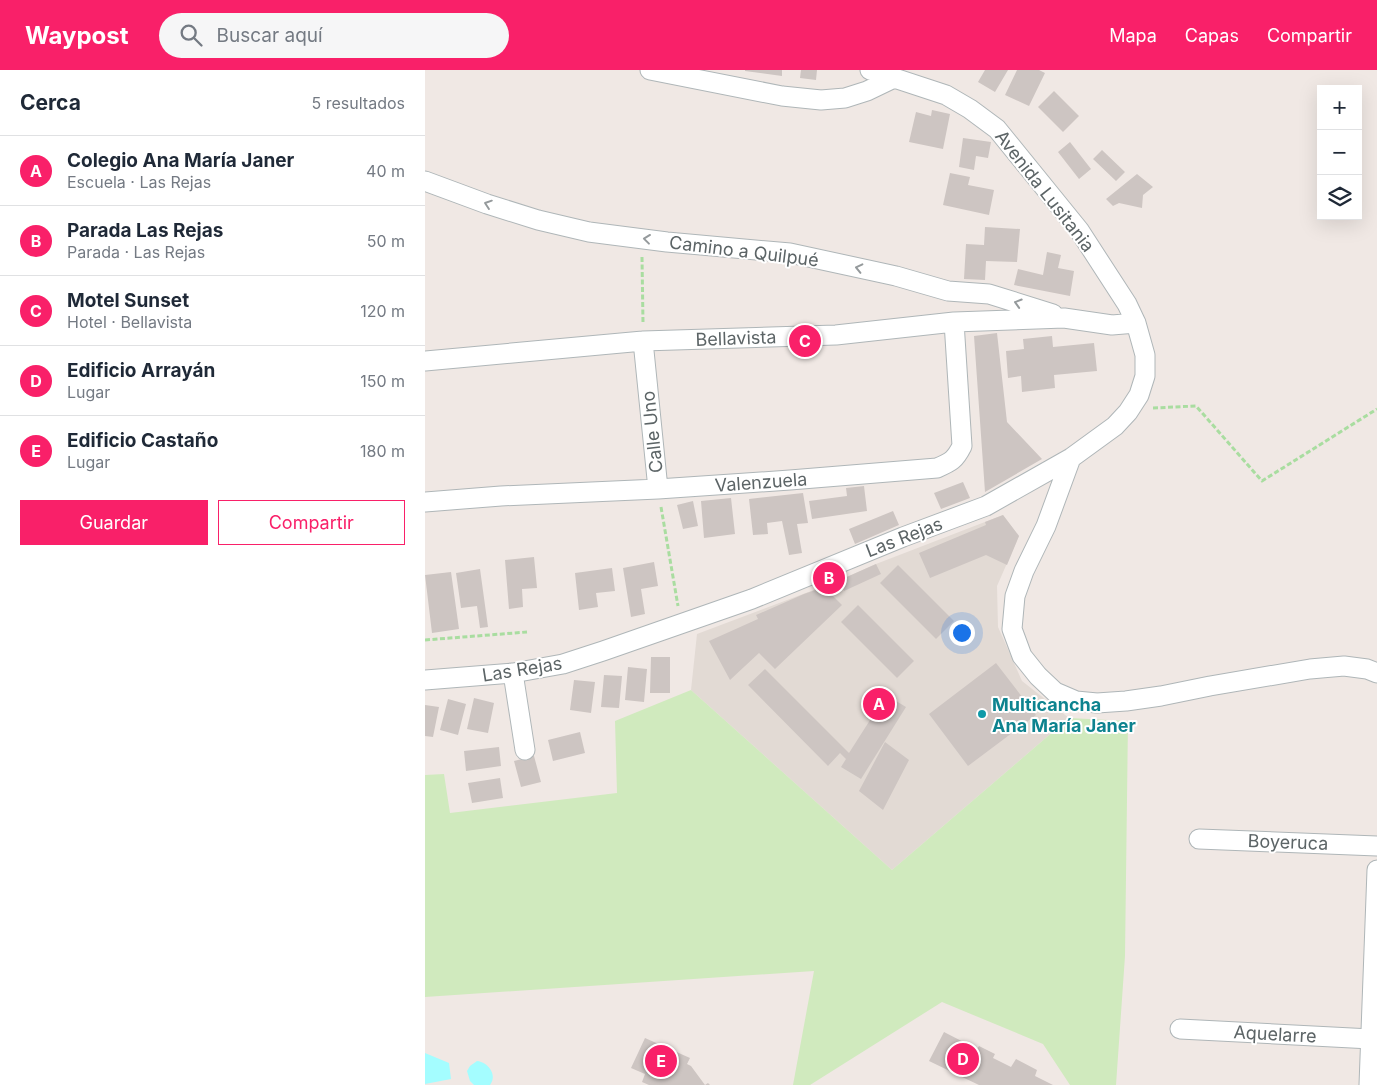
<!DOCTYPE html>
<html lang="es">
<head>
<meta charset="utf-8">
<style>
  :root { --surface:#fff; --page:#f6f6f7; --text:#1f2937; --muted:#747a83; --line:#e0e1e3; --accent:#f92069 }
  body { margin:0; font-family:Inter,sans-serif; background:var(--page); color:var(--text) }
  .controls { position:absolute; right:15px; top:15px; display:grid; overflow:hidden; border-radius:0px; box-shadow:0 5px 20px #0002 }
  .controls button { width:45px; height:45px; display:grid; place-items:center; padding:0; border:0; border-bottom:1px solid var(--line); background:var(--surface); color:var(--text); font:25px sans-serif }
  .you { position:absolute; left:536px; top:562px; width:18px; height:18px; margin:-12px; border:4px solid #fff; border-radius:50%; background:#1a73e8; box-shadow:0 0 0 8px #1a73e833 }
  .badge { display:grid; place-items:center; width:32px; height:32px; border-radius:50%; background:var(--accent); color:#fff; font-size:16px; font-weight:700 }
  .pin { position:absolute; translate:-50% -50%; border:2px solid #fff; box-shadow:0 1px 5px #0006 }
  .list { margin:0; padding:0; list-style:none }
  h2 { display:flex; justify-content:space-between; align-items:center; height:65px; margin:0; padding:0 20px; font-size:21px }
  h2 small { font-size:16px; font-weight:400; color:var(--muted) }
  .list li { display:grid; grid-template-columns:32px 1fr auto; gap:15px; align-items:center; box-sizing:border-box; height:70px; padding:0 20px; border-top:1px solid var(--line) }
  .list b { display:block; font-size:19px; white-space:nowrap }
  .list p { margin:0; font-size:16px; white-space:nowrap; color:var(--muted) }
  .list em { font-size:16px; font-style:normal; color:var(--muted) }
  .actions { display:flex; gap:10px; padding:15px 20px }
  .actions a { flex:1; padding:11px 0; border:1px solid var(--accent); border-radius:0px; text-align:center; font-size:18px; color:var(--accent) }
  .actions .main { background:var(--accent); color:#fff }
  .icon { flex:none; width:28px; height:28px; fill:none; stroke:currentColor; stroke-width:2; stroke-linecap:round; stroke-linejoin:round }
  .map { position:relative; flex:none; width:952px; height:1015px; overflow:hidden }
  header { display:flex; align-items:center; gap:30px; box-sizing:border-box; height:70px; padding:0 25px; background:var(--accent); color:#fff }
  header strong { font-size:24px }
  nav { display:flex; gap:28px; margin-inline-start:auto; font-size:18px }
  .search { width:350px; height:45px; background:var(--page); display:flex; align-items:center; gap:12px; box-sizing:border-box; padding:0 18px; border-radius:28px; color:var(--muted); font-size:19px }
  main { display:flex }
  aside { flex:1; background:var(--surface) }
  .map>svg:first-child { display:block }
  .education { fill:#e2dad4 }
  .green { fill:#d0eabe }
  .water { fill:#a4fdff }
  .building { fill:#cdc5c2 }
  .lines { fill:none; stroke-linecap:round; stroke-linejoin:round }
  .minor-casing { stroke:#afb6b8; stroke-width:21 }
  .path { stroke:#a9dda0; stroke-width:3; stroke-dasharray:5 2.5; stroke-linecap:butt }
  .minor { stroke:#fff; stroke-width:19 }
  .oneway { stroke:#959a9c }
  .culture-dot { fill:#0f9aa8; stroke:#fff; stroke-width:2 }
  .labels { text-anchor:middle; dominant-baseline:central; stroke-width:4; stroke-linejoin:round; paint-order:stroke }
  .street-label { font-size:18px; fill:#5c6466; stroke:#fff }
  .culture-label { font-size:18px; font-weight:bold; fill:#0d838f; stroke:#fff; text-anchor:start }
</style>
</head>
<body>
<header>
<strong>Waypost</strong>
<div class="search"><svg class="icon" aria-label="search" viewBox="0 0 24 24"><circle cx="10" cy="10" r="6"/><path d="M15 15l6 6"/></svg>Buscar aquí</div>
<nav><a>Mapa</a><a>Capas</a><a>Compartir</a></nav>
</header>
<main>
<aside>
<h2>Cerca<small>5 resultados</small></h2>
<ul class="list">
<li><span class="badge">A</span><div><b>Colegio Ana María Janer</b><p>Escuela · Las Rejas</p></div><em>40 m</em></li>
<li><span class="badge">B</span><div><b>Parada Las Rejas</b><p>Parada · Las Rejas</p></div><em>50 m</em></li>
<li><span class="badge">C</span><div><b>Motel Sunset</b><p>Hotel · Bellavista</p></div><em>120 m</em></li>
<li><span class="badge">D</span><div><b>Edificio Arrayán</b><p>Lugar</p></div><em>150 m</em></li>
<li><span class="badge">E</span><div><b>Edificio Castaño</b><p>Lugar</p></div><em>180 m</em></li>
</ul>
<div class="actions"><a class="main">Guardar</a><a>Compartir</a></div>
</aside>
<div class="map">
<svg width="952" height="1015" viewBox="0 0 952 1015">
  <rect width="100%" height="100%" fill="#f0e8e4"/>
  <path class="education" d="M578 445 594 466 572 516 573 557 597 611 644 648 467 800 266 620 272 564 415 510 451 494Z"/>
  <path class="green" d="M266 620 467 800 644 648 703 651 700 886 691 1015H645L618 974 517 932 385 1015H368L389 901 0 927V705L19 704 25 743 192 723 190 651Z"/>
  <path class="water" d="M0 983 24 993 26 1009 0 1014Z
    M52 991C63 992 73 1005 65 1015H49L45 1011 42 1001 45 996Z"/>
  <path class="building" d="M320 0H357V6L320 1Z
    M376 0H392L391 10 375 8Z
    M560 0H583L570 22 553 12Z
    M592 0H614L620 3 604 36 580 25Z
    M629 21 654 46 638 62 613 37Z
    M507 40 525 44 518 79 484 72 491 42 506 46Z
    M538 68 566 72 563 88 551 86 549 100 534 97Z
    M645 72 666 99 654 109 633 82Z
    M677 80 700 102 691 111 668 89Z
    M525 103 545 107 543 115 569 120 564 145 518 135Z
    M712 104 728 117 718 125 717 138 694 133 688 136 681 129Z
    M560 157 595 159 592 192 561 191 560 210 539 209 541 174 559 175Z
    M622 182 636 185 633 198 649 201 645 226 589 215 593 199 618 205Z
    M572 263 582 352 617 389 560 422 549 266Z
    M627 266 628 277 669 273 672 301 629 305 630 318 597 322 596 306 583 308 581 281 599 279 598 269Z
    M538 412 545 428 516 439 509 423Z
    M439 416 442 441 387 449 384 431 422 426 421 418Z
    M378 423 383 453 372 454 377 483 364 485 357 451 342 453 343 464 328 465 324 429Z
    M306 428 310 464 279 468 276 431Z
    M268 431 273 456 258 459 252 435Z
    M468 441 474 455 430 474 424 459Z
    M578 445 594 466 582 495 561 485 505 508 494 483 561 455 560 452Z
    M109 487 112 518 97 519 98 537 84 539 80 490Z
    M229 492 233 516 216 519 220 544 206 547 198 498Z
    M451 494 456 504 419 521 415 510Z
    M473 495 529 551 511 569 455 513Z
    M187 498 190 521 171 523 173 537 154 540 150 503Z
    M55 499 63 557 55 558 52 536 36 538 31 503Z
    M26 502 34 559 7 563 0 505Z
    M399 517 417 535 350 599 334 583 305 610 284 571 333 549 331 545 379 524Z
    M433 535 489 591 472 608 416 552Z
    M226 587H245V623H225Z
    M571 593 611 645 543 696 504 644Z
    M203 597 222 599 219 632 200 630Z
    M340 599 424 683 461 625 481 637 436 709 416 697 421 689 415 683 403 696 323 615Z
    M179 605 197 606 194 638 176 637Z
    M149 610 170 612 166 643 145 640Z
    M49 628 69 633 63 663 42 659Z
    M23 629 41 634 33 665 15 660Z
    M0 635 14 637 8 667 0 666Z
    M155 662 160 683 128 691 123 670Z
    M460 672 484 690 458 740 434 721Z
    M74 677 76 696 41 701 39 681Z
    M109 686 116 712 96 717 89 691Z
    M75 708 78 728 47 733 43 713Z
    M519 962 552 979 554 976 570 984 568 988 586 997 591 989 612 1000 610 1006 628 1015H554L535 1006 538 1000 534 998 531 1004 504 991Z
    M220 968 265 988 262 994 266 996 280 1015 283 1013 285 1015H224L217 1012 220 1004 206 998Z"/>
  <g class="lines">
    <defs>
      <path id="minor" d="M225 0 357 26 396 30 420 28 442 21 469 8
        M0 111 62 134 113 150 164 162 242 172 365 183 471 206 523 221 564 224 628 244
        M218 271 233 419
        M0 291 218 271 411 265 529 252 639 248 687 255 711 253
        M646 388 621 456 599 501 590 526 587 559 597 586 613 606 630 622 651 631 672 633 701 631 736 626 785 616 885 599 919 596 942 599 952 603
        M0 432 76 426 233 419 365 410 512 398C526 392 530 390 537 376L529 252
        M88 603 100 680
        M0 610 88 603 138 594 178 581 327 529 478 467 561 436 646 388 690 356 703 342 714 325 720 306V285L711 253 702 234 654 160 572 59 545 39 521 25 445 0
        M774 769 952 776
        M755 959 946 969
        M944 1015 952 800"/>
    </defs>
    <use href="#minor" class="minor-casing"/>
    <path class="path" d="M217 187 218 253
      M728 338 771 336 837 411 952 339
      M236 437 253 536
      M0 570 102 562"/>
    <use href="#minor" class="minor"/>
  </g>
  <defs><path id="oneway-chevron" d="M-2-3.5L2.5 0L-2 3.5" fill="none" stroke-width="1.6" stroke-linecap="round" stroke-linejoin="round" transform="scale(1.25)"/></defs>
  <g class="oneway">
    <use href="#oneway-chevron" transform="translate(63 134) rotate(-161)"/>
    <use href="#oneway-chevron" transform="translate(222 169) rotate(-173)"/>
    <use href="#oneway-chevron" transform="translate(434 198) rotate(-167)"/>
    <use href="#oneway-chevron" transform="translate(593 233) rotate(-163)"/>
  </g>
  <circle class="culture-dot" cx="557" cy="644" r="5"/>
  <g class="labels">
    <g class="street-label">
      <text transform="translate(620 121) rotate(52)">Avenida Lusitania</text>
      <text transform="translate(319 181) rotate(7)">Camino a Quilpué</text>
      <text transform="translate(311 268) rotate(-2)">Bellavista</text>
      <text transform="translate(227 362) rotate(-96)">Calle Uno</text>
      <text transform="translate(336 412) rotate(-4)">Valenzuela</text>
      <text transform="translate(479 467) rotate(-21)">Las Rejas</text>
      <text transform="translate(97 599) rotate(-9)">Las Rejas</text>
      <text transform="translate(863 772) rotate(2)">Boyeruca</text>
      <text transform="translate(850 964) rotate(3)">Aquelarre</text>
    </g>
    <g class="culture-label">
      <text x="567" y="634">Multicancha<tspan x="567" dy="21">Ana María Janer</tspan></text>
    </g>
  </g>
</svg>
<div class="controls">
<button>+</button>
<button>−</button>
<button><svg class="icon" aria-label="layers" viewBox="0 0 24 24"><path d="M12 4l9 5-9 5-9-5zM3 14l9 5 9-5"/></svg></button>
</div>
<div class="you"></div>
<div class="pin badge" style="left:454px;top:634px">A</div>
<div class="pin badge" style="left:404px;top:508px">B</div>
<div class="pin badge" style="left:380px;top:271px">C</div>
<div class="pin badge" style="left:538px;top:989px">D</div>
<div class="pin badge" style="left:236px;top:991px">E</div>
</div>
</main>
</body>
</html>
